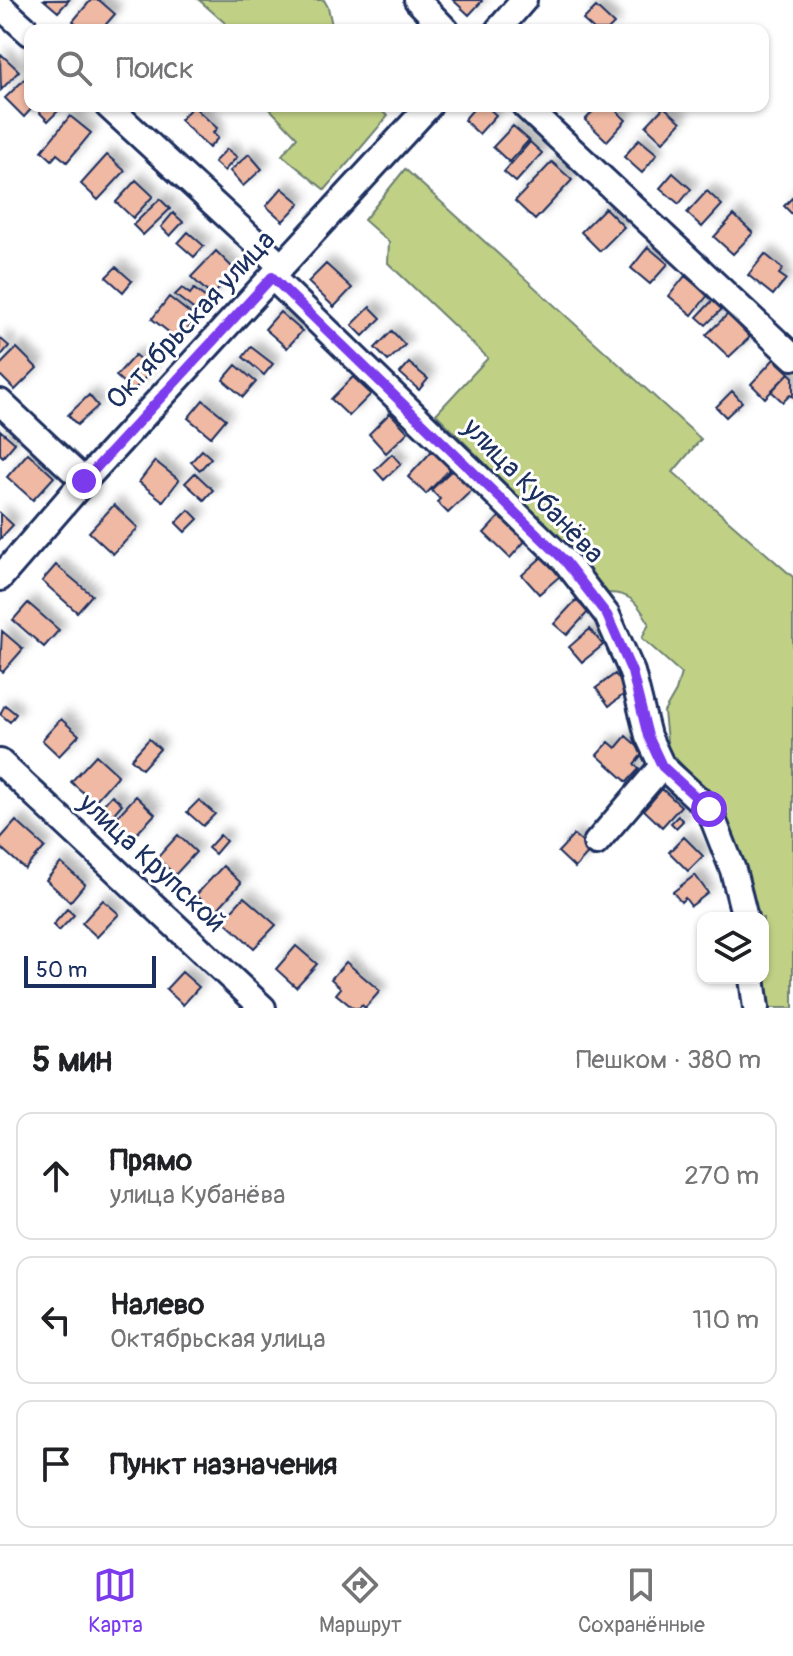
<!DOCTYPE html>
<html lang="ru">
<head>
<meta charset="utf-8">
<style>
  :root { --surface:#fff; --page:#f2f2f2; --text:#202124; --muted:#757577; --line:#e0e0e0; --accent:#7c3aed }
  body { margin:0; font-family:Pangolin,sans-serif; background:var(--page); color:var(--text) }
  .controls { position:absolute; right:24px; bottom:24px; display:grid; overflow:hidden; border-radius:16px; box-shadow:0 2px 6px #0004 }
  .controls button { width:72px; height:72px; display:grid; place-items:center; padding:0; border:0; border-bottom:2px solid var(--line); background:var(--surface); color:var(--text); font:40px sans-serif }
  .scale { position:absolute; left:24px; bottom:20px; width:132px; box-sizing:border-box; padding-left:8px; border:4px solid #1b2f5e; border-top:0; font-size:22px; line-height:28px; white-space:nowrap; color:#1b2f5e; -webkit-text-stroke:6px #fff; paint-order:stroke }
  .stop { position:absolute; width:24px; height:24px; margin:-18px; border:6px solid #7c3aed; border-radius:50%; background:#fff }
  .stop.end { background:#7c3aed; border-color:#fff; box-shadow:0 2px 8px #0008 }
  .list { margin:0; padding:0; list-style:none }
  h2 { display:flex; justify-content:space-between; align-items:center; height:104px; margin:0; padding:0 32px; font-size:34px }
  h2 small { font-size:26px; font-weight:400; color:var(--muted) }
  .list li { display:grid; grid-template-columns:52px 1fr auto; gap:24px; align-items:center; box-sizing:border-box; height:128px; margin:0 16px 16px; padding:0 16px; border:2px solid var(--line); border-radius:16px }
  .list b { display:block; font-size:30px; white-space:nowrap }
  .list p { margin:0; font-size:26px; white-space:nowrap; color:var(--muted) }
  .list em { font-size:26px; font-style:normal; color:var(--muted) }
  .icon { flex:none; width:44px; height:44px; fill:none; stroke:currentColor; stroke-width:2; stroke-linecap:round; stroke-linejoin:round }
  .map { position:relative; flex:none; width:793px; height:1008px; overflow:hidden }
  .search { position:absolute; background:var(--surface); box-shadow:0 2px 6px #0004; left:24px; right:24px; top:24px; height:88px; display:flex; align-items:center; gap:20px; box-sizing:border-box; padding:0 28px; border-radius:16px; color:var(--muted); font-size:30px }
  .sheet { height:536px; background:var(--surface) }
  nav { display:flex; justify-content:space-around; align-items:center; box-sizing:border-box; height:112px; border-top:2px solid var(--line); background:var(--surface); font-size:22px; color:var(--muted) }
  nav a { display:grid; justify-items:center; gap:4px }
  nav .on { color:var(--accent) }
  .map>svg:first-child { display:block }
  .green { fill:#c0d186; stroke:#6e8072; stroke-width:2 }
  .building { fill:#f0b9a3; stroke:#1b2f5e; stroke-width:2; filter:url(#shadow) }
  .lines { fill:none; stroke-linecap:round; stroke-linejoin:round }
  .minor-casing { stroke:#1b2f5e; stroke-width:30 }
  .minor { stroke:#fff; stroke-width:24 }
  .route { stroke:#7c3aed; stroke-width:10 }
  .labels { text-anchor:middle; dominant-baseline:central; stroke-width:6; stroke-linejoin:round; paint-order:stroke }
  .street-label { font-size:28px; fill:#1b2f5e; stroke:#fff }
</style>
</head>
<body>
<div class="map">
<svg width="793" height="1008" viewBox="0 0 793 1008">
  <defs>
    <filter id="shadow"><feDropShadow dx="7" dy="-7" stdDeviation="4" flood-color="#0004"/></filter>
  </defs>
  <rect width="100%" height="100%" fill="#fff"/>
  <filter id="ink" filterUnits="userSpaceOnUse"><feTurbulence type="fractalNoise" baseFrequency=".0125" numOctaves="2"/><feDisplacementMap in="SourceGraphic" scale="16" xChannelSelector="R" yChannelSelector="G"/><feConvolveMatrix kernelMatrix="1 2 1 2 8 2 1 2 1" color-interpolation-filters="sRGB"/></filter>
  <g filter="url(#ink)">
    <path class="green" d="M199 0H324L328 7 333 30H233Z
      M267 106H374L388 116 325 190 282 155 297 137Z
      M405 169 701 439 673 472 793 577V1008H767L763 978V918H753L715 800 668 750 664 712 676 691 681 673 642 638 649 623C637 601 628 590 600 594L575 554 436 414 488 358 388 263 389 242 364 220Z"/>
    <path class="building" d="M44 0H69L58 12Z
      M91 0H99L115 14 101 30H83L73 21Z
      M453 0H481L482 1 469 15Z
      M596 7 614 24 608 30H594L583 20Z
      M2 55 19 71 1 90 0 57Z
      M28 76 30 78V106H34L24 117 5 98Z
      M45 106H55L59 110 48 121 39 112Z
      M193 106 217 128 213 133 218 138 209 148 180 120Z
      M476 106H486L496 115 479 134 464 120Z
      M598 106H611L626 120 607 141 585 120Z
      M664 107 681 122 663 142 646 126Z
      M70 116 91 133 67 162 57 154 52 160 42 151Z
      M513 126 529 140 509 162 493 147Z
      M639 139 657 154 642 173 624 157Z
      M530 142 542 153 516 182 504 172Z
      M227 149 237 157 224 171 214 162Z
      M249 154 262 169 243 186 230 171Z
      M107 155 125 171 98 200 81 184Z
      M552 162 572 180 535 220 515 201Z
      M673 173 691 189 679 204 660 188Z
      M136 180 153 196 133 218 116 202Z
      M282 188 300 203 283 221 266 206Z
      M707 191 722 205 702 227 687 213Z
      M793 197V215L784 206Z
      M160 199 170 209 143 235 133 225Z
      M605 208 624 227 600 251 581 232Z
      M173 213 183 222 170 236 161 227Z
      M734 215 753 233 733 254 714 237Z
      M188 232 204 246 194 257 178 243Z
      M648 247 668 264 650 284 631 268Z
      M216 251 236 271 212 296 191 277Z
      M765 254 783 269 779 274 786 279 773 295 748 275Z
      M326 264 352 288 334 307 308 282Z
      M116 267 132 281 123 292 106 277Z
      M685 276 708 295 692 315 669 296Z
      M182 288 190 294 194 289 210 301 200 314 175 295Z
      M169 297 196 318 179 340 152 319Z
      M713 300 722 309 706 325 697 317Z
      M370 307 381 318 363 336 352 325Z
      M280 312 302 331 287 348 265 329Z
      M728 314 750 337 729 357 706 335Z
      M392 331 405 345 388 361 375 348Z
      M0 338 9 346 0 357Z
      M251 347 273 364 264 375 243 357Z
      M17 348 37 368 15 390 0 375V365Z
      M135 355 152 370 133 391 116 376Z
      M774 359 789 373 765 398 751 384Z
      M409 363 428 379 419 390 400 373Z
      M236 365 256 382 243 397 223 380Z
      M789 373 793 377V397L790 395 783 402 771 391Z
      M353 377 371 394 349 416 331 399Z
      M732 391 742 402 726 417 716 407Z
      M89 395 98 406 77 425 68 415Z
      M203 400 226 419 211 437 188 418Z
      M390 413 408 432 386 453 369 434Z
      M0 430 15 443 3 457 0 454Z
      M202 450 211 458 200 470 191 462Z
      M432 451 451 468 426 494 408 477Z
      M28 453 54 477 33 500 7 477Z
      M392 454 401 464 384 480 375 470Z
      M155 461 179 480 163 501 139 482Z
      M453 469 473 489 448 513 437 502 440 499 431 490Z
      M195 473 213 490 204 500 185 483Z
      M114 505 138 528 113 554 89 532Z
      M189 510 198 519 185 532 176 523Z
      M0 513 13 525 0 539Z
      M500 516 526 540 510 558 484 533Z
      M543 556 560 576 539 594 522 575Z
      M56 565 92 595 77 612 42 581Z
      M576 600 588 612 567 635 554 624Z
      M28 603 59 630 44 647 13 620Z
      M590 629 603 645 582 662 569 647Z
      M2 631 23 649 3 672 0 670Z
      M615 674 628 691 609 706 596 688Z
      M5 705 16 714 10 722 0 714Z
      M61 719 79 735 59 756 42 740Z
      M626 736 644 752 634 764 639 769 627 782 597 755 609 742 616 748Z
      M149 739 160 749 142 769 131 759Z
      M96 755 118 775 94 802 71 782Z
      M662 789 681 806 662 827 644 810Z
      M112 795 122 804 110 818 100 808Z
      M136 796 155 814 133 838 114 820Z
      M199 800 215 814 203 826 187 812Z
      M678 816 683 821 676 828 671 823Z
      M16 821 45 847 25 869 0 847V839Z
      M178 835 196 852 175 875 157 858Z
      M220 835 226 841 215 854 208 848Z
      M574 835 591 850 575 868 558 852Z
      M684 837 703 856 688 871 669 852Z
      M61 863 85 884 70 902 46 880Z
      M223 866 241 883 215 912 196 895Z
      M695 875 708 893 691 906 685 898 681 902 673 892Z
      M244 897 276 925 254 948 223 920Z
      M103 900 119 914 97 937 82 923Z
      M67 909 74 915 59 931 53 925Z
      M296 946 317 964 296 987 276 969Z
      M346 962 380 991 365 1008 362 1005 359 1008H353L336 994 341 988 331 979Z
      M182 972 199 987 183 1005 166 989Z"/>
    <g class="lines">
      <defs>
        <path id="minor" d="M417 0 446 30
          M0 6 30 33
          M498 30 524 0
          M108 106 281 266
          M525 106 793 357
          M272 277 565 561 607 615 632 672 648 736 662 766 709 809 733 870 745 918
          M0 402 84 481
          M0 578 84 481 429 106
          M0 762 263 1008
          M596 843 662 766
          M752 978 756 1008"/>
      </defs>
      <use href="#minor" class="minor-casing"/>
      <use href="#minor" class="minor"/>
    </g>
  </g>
  <g class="lines" filter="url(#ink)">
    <path class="route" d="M84 481 272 277 565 561 607 615 632 672 648 736 662 766 709 809"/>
  </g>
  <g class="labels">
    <g class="street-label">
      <text transform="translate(191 320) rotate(-47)">Октябрьская улица</text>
      <text transform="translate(533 491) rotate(46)">улица Кубанёва</text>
      <text transform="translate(152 863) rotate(43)">улица Крупской</text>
    </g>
  </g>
</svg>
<div class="controls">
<button><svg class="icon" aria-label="layers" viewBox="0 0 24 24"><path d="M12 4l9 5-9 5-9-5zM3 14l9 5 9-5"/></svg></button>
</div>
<div class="scale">50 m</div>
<div class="stop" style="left:709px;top:809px"></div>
<div class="stop end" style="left:84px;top:481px"></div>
<div class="search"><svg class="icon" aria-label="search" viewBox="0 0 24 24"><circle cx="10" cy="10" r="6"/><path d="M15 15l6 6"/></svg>Поиск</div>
</div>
<section class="sheet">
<h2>5 мин<small>Пешком · 380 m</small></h2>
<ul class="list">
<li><svg class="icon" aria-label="ahead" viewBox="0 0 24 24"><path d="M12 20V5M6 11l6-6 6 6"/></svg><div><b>Прямо</b><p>улица Кубанёва</p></div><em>270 m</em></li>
<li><svg class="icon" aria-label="left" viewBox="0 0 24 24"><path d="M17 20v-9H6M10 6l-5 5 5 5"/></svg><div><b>Налево</b><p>Октябрьская улица</p></div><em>110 m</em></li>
<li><svg class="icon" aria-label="arrive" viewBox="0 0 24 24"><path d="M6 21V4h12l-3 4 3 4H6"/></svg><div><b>Пункт назначения</b></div></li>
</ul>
</section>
<nav>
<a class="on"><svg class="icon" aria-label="map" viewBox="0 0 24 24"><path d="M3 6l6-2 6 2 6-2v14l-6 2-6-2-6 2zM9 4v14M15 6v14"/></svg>Карта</a>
<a><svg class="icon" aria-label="directions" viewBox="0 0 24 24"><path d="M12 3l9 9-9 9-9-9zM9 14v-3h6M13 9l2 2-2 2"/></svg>Маршрут</a>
<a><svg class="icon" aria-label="saved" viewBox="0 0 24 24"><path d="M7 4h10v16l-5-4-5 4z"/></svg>Сохранённые</a>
</nav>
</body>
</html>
